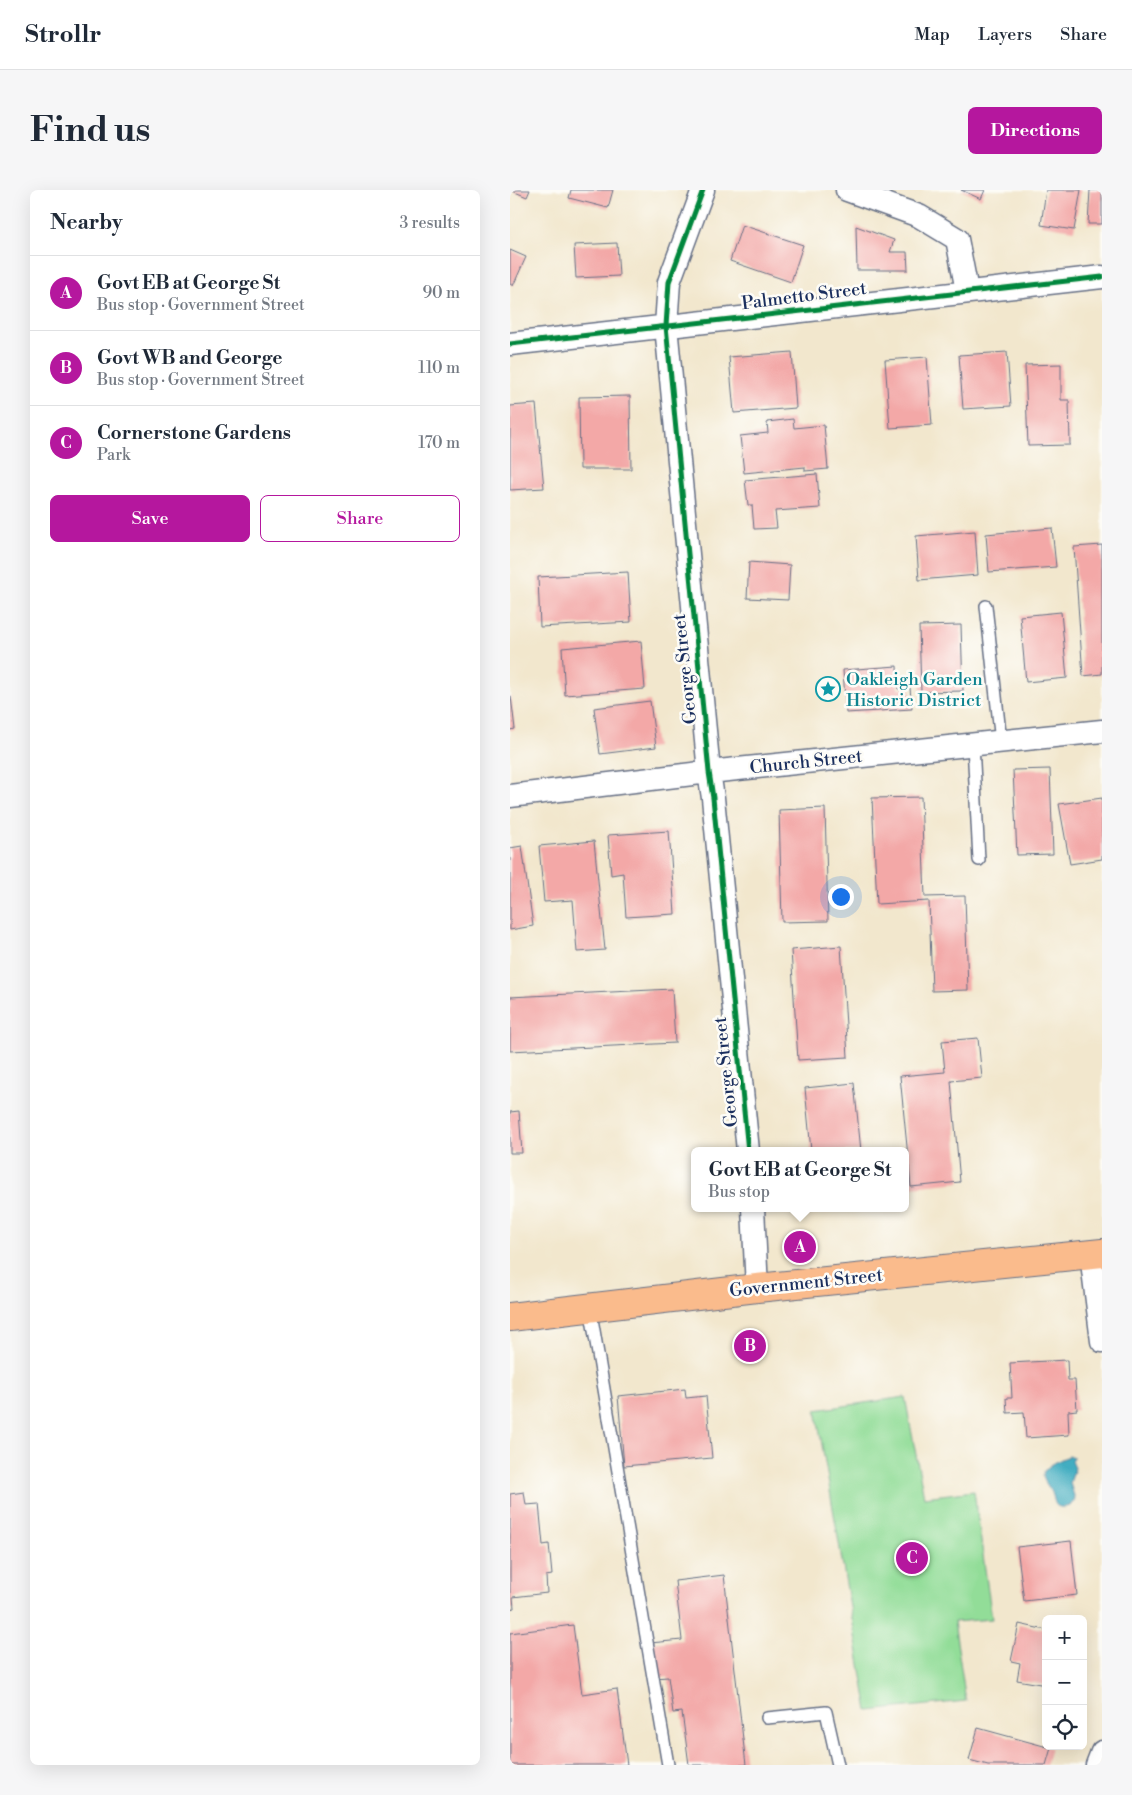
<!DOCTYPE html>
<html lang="en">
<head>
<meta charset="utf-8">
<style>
  :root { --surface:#fff; --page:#f6f6f7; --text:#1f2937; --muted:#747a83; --line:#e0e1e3; --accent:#b5179e }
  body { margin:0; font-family:"Libre Bodoni",serif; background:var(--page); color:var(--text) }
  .controls { position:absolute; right:15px; bottom:15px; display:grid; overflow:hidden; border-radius:8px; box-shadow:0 5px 20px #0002 }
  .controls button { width:45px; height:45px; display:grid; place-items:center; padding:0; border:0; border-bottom:1px solid var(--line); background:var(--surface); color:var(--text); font:25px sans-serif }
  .you { position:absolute; left:330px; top:706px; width:18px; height:18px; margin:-12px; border:4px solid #fff; border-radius:50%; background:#1a73e8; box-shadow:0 0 0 8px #1a73e833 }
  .badge { display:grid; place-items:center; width:32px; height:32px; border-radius:50%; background:var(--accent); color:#fff; font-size:16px; font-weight:700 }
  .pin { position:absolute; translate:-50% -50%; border:2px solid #fff; box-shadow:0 1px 5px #0006 }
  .popup { position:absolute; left:181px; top:957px; width:218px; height:65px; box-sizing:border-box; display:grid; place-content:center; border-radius:8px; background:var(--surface); filter:drop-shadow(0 1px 4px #0005); font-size:16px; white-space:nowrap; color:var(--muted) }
  .popup b { font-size:19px; color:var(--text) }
  .popup::after { content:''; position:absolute; left:50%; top:100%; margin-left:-10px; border:10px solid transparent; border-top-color:var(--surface) }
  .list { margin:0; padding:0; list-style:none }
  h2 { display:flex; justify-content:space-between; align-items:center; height:65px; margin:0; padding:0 20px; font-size:21px }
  h2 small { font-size:16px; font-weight:400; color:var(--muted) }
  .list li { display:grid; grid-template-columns:32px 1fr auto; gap:15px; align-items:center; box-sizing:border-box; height:75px; padding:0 20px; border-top:1px solid var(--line) }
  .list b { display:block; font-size:19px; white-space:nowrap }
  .list p { margin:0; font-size:16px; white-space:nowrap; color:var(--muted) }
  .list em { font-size:16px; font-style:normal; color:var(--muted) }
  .actions { display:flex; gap:10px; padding:15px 20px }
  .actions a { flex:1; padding:11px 0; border:1px solid var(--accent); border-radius:8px; text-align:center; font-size:18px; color:var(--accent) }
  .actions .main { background:var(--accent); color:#fff }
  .icon { flex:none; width:28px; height:28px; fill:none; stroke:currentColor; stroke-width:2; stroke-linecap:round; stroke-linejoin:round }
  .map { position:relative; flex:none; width:592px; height:1575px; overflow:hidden; border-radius:8px }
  header { display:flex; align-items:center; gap:30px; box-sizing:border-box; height:70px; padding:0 25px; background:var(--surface); border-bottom:1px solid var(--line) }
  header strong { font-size:24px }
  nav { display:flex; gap:28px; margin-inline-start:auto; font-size:18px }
  .intro { display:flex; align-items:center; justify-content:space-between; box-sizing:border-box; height:120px; padding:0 30px }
  h1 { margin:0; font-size:35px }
  .button { padding:12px 22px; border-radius:8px; background:var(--accent); color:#fff; font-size:18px; font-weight:700 }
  main { display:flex; gap:30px; padding:0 30px }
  aside { flex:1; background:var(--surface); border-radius:8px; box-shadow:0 5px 20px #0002 }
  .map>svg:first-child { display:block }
  .green { fill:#92dd98; stroke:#56867b }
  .water { fill:#42adc1; stroke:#2e6e90 }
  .building { fill:#f3a8a7 }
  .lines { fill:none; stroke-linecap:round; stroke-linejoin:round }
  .service-casing { stroke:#666f85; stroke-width:14 }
  .minor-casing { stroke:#666f85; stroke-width:25 }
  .primary-casing { stroke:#666f85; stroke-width:30 }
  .service { stroke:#fff; stroke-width:11 }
  .minor { stroke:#fff; stroke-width:22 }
  .primary { stroke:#fabb8c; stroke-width:28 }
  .cycleway-casing { stroke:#fdfcf7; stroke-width:8 }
  .cycleway { stroke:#00873e; stroke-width:5 }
  .labels { text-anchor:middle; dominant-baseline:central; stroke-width:5; stroke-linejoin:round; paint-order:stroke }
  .street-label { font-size:18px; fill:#1b2f5e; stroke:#fdfcf7 }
  .culture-label { font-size:18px; fill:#0d838f; stroke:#fdfcf7; text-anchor:start }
</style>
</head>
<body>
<header>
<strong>Strollr</strong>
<nav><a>Map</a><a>Layers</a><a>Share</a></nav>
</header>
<div class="intro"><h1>Find us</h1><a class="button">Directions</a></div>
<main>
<aside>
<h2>Nearby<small>3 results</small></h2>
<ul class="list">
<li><span class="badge">A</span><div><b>Govt EB at George St</b><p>Bus stop · Government Street</p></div><em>90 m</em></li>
<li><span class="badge">B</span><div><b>Govt WB and George</b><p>Bus stop · Government Street</p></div><em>110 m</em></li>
<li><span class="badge">C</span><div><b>Cornerstone Gardens</b><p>Park</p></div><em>170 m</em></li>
</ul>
<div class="actions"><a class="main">Save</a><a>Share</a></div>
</aside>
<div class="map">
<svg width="592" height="1575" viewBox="0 0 592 1575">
  <rect width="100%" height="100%" fill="#fdfcf7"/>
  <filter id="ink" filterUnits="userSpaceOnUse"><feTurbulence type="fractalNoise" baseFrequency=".02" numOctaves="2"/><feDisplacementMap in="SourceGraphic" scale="10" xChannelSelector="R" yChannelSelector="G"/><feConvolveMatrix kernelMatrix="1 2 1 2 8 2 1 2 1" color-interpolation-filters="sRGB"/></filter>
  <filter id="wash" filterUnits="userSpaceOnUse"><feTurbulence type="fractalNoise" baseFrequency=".0096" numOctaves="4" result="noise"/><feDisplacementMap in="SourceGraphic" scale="20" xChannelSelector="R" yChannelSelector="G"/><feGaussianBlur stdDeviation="1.12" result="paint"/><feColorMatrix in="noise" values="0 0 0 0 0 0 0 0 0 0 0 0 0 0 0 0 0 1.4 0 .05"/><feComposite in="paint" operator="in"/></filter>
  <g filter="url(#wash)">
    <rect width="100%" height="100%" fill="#f2e7cd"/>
    <path class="green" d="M395 1207 414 1307 464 1301 482 1429 444 1432 456 1511 358 1521 306 1220Z"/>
    <path class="water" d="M558 1265 563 1267 562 1271 565 1278 560 1293 565 1309 560 1316C540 1321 547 1309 540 1299 530 1285 530 1281 546 1272 550 1270 552 1268 557 1267Z"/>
    <g id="blocks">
      <path class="building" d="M0 0H20L17 7Z
        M61 0H103L98 18 59 8Z
        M451 0H475L471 9Z
        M536 0H571L564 40 531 35Z
        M580 0H592V34H578Z
        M232 35 293 55 281 92 220 71Z
        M346 36 384 50 380 62H397L398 80H347Z
        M107 53 109 86 66 88 64 55Z
        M0 60 16 67 3 96 0 94Z
        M282 162 286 218 224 223 219 167Z
        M497 162 501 216 453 219 449 165Z
        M417 167 422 235 380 238 375 170Z
        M551 174V210H559L560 255 518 256 515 175Z
        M120 206 121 279H70L69 207Z
        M26 214 34 298 0 300V216Z
        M283 229 284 238 314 235 318 279 295 281V277L234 283 230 246 258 243 257 232Z
        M307 284 310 318 265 321 267 338 244 339 242 315H238L235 290Z
        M542 338 546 377 479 382 476 344Z
        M465 341 468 385 409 390 406 346Z
        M592 355V484L573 486 564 357Z
        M239 372 280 375 278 410 237 408Z
        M118 382 121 432 30 437 28 387Z
        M551 422 557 488 516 492 510 426Z
        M451 435 453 501 411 502 409 436Z
        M131 451 135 499 55 505 52 458Z
        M387 476 388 499 400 498 402 519 336 523 333 480Z
        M0 506H1L5 539 0 540Z
        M140 511 146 557 90 564 84 518Z
        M540 579 543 664 507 665 503 580Z
        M411 607 415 707 455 706 458 800 422 801 419 711 367 714 362 608Z
        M592 608V669L560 674 549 614Z
        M315 618 318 731 272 732 269 620Z
        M159 641 165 724 116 727 113 683 101 685 98 645Z
        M84 651 95 760 67 762 63 710 34 712 29 656Z
        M12 656 23 736 0 740V658Z
        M331 756 338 867 288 870 281 760Z
        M162 799 165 853 0 861V807Z
        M468 848 472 888 441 891 450 992 401 997 390 886 435 882 432 851Z
        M344 893 351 961H301L295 898Z
        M9 921 12 963H0V922Z
        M557 1170 558 1190H565L567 1220 558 1221 559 1245 516 1248 514 1222 497 1223 496 1208H502L500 1173Z
        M175 1199 176 1208 196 1206 202 1268 114 1276 108 1206Z
        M14 1302 16 1315 29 1314 33 1355 39 1354 42 1385 36 1386 37 1403 3 1407 4 1418 0 1419V1304Z
        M561 1351 567 1405 514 1411 507 1357Z
        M214 1385 236 1575H179L172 1522 163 1523 158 1487 144 1488 140 1453 172 1450 165 1391Z
        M509 1434 536 1440V1495L507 1490 510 1473 501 1471Z
        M63 1435 72 1504 107 1499 117 1575H0V1443Z
        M468 1538 541 1558 536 1575H478L459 1570Z"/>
    </g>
  </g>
  <g filter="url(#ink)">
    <use href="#blocks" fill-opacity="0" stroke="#666f85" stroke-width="1"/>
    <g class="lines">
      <defs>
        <path id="service" d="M476 416 491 552
          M463 554 469 670
          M80 1117 158 1575
          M257 1528 316 1522 328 1575"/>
        <path id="minor" d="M193 0 159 92 156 136 199 582 203 608 238 961
          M337 0 409 26 447 49 457 101
          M0 154 592 87
          M0 606 199 582 592 541
          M243 1018 247 1098
          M581 1064 592 1151
          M587 1575 592 1562"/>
        <path id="primary" d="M0 1127 247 1098 592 1063"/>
      </defs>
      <use href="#service" class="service-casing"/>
      <use href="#minor" class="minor-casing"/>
      <use href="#primary" class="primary-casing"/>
      <use href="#service" class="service"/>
      <use href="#minor" class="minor"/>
      <use href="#primary" class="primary"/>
      <defs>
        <path id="cycleway" d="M193 0 159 92 156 136 199 582 203 608 238 961
          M0 154 592 87"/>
      </defs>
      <use href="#cycleway" class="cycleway-casing"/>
      <use href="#cycleway" class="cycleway"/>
    </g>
  </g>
  <defs>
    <symbol id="sight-ring" viewBox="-11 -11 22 22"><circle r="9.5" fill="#fdfcf7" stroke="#0f9aa8" stroke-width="1.5"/><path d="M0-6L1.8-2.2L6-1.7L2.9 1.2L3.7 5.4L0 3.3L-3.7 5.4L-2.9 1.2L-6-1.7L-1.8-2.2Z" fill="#0f9aa8"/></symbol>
  </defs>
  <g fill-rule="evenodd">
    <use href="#sight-ring" x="304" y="485" width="28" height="28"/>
  </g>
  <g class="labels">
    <g class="street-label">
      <text transform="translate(294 106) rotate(-7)">Palmetto Street</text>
      <text transform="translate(175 479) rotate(-96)">George Street</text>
      <text transform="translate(296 572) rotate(-6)">Church Street</text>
      <text transform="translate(216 882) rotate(-96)">George Street</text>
      <text transform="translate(296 1093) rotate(-6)">Government Street</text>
    </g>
    <g class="culture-label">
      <text x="336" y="489">Oakleigh Garden<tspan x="336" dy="21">Historic District</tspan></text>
    </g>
  </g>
</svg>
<div class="controls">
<button>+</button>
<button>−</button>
<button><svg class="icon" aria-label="locate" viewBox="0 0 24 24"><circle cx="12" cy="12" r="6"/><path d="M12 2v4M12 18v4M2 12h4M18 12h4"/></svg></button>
</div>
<div class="you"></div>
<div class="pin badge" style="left:290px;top:1057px">A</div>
<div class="popup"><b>Govt EB at George St</b>Bus stop</div>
<div class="pin badge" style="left:240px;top:1156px">B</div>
<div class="pin badge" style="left:402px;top:1368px">C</div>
</div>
</main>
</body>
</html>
